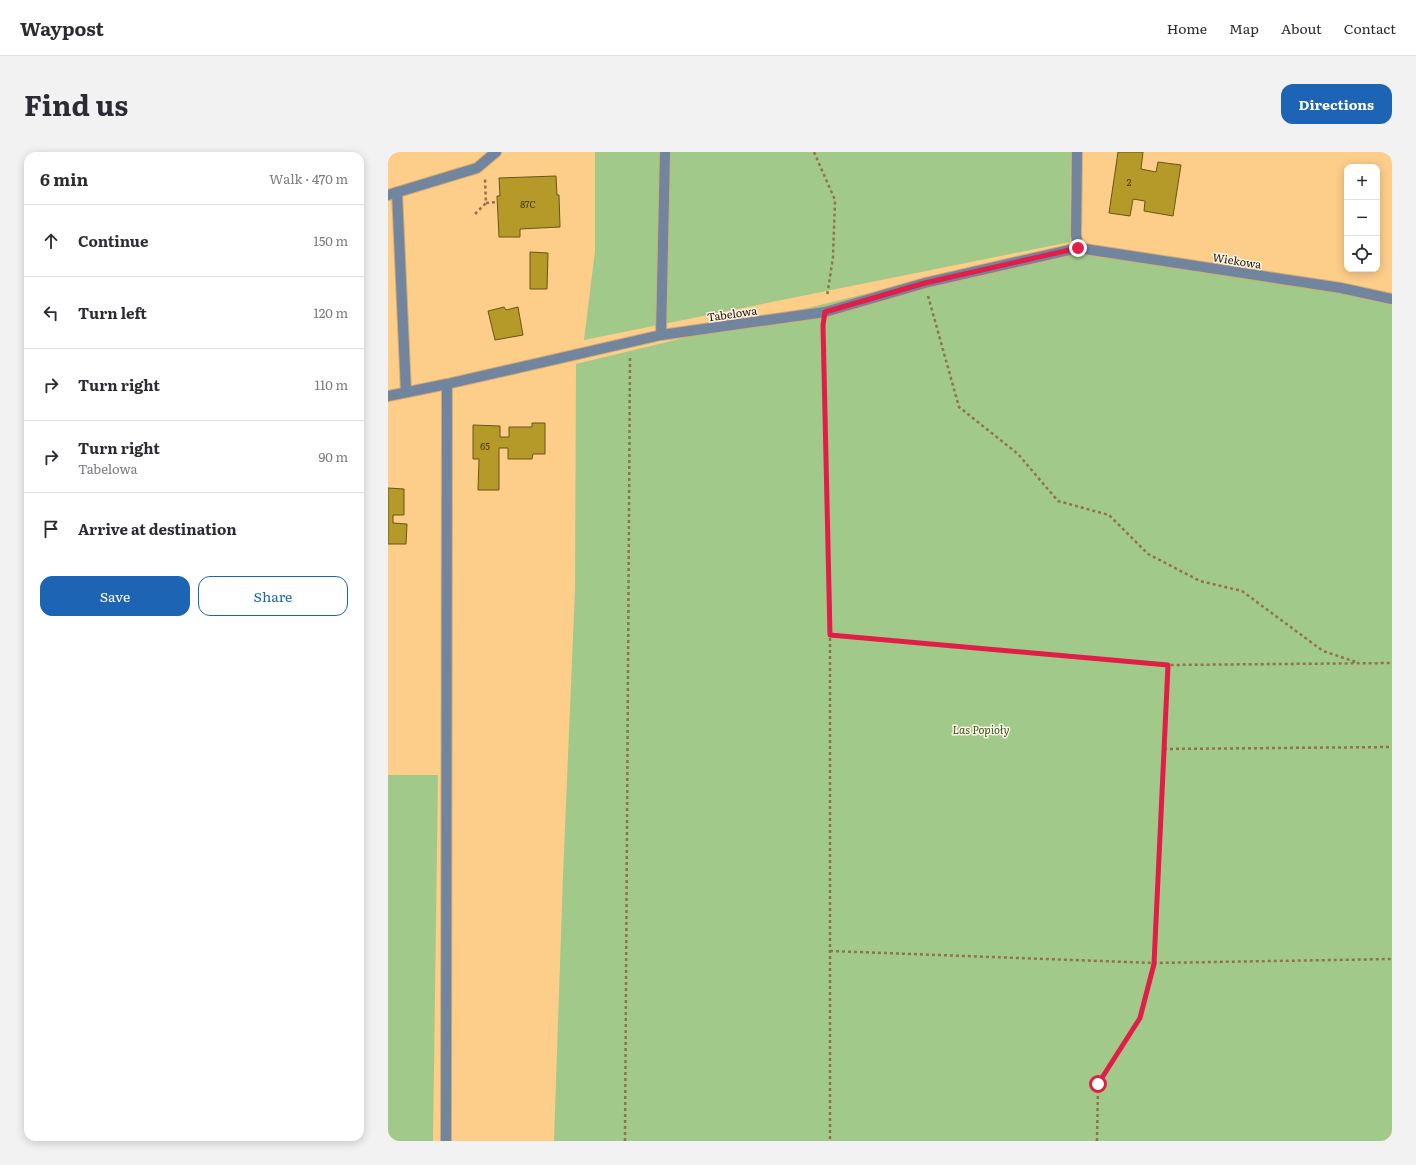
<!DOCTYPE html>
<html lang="en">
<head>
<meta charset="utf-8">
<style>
  :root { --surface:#fff; --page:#f2f2f3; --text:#2b2b33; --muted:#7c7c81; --line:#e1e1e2; --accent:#1e64b4 }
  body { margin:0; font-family:Literata,serif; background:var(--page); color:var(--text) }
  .controls { position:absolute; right:12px; top:12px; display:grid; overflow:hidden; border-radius:8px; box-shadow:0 2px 10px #0003 }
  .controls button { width:36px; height:36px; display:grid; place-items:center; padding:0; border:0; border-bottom:1px solid var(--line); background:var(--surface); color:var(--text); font:20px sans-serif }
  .stop { position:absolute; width:12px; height:12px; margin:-9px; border:3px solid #e11d48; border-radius:50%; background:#fff }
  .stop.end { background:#e11d48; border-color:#fff; box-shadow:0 1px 4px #0008 }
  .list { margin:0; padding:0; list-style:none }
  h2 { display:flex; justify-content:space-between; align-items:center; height:52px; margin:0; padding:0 16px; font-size:17px }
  h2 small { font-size:13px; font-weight:400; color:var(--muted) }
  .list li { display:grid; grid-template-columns:26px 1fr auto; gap:12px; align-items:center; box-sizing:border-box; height:72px; padding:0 16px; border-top:1px solid var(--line) }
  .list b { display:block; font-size:15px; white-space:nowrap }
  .list p { margin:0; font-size:13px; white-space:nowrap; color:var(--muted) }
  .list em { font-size:13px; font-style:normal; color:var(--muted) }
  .actions { display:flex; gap:8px; padding:12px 16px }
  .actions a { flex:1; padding:9px 0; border:1px solid var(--accent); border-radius:12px; text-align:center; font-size:14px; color:var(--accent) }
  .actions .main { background:var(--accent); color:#fff }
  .icon { flex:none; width:22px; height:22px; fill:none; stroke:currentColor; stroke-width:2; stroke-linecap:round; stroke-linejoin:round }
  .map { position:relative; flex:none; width:1004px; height:989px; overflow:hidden; border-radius:12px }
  header { display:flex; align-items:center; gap:24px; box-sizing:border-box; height:56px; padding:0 20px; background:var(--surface); border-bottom:1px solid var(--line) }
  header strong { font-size:19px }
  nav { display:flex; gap:22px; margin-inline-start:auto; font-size:14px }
  .intro { display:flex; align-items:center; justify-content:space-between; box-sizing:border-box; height:96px; padding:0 24px }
  h1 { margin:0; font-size:28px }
  .button { padding:10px 18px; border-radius:12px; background:var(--accent); color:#fff; font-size:14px; font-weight:700 }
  main { display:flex; gap:24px; padding:0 24px }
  aside { flex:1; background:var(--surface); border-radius:12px; box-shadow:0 2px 10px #0003 }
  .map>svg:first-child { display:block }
  .green { fill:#a1ca8a }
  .building { fill:#b59a29; stroke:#65561a }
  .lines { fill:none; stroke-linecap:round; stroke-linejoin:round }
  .service-casing { stroke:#d5ab71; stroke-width:12 }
  .minor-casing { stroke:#d5ab71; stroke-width:12 }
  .path { stroke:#927348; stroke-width:2.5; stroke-dasharray:3 3; stroke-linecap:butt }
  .service { stroke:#71859e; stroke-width:10 }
  .minor { stroke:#71859e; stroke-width:10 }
  .route { stroke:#e11d48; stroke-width:5 }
  .labels { text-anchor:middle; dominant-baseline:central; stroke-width:3; stroke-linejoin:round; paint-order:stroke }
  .number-label { font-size:9px; fill:#44340b }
  .street-label { font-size:11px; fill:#1f1201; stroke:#fff5e8 }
  .park-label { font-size:11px; font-style:italic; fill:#32551a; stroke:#fff5e8 }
</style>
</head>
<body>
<header>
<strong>Waypost</strong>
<nav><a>Home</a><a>Map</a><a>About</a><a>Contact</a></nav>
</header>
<div class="intro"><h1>Find us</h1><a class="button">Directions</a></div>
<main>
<aside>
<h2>6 min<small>Walk · 470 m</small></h2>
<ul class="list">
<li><svg class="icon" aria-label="ahead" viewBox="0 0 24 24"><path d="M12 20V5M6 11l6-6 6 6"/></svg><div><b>Continue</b></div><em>150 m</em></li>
<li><svg class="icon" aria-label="left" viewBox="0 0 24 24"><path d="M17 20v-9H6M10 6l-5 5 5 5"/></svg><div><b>Turn left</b></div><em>120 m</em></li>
<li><svg class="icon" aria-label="right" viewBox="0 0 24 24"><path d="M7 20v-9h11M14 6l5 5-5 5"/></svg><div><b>Turn right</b></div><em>110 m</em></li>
<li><svg class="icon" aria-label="right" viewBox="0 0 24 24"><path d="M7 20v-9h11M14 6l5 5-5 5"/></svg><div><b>Turn right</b><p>Tabelowa</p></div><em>90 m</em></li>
<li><svg class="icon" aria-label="arrive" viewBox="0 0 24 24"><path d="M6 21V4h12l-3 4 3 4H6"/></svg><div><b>Arrive at destination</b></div></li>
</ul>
<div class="actions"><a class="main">Save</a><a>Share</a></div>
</aside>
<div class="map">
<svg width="1004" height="989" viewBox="0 0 1004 989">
  <rect width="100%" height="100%" fill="#fdcd8a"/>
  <path class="green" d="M207 0H683L682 90 196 188 207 99Z
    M680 93 1004 141V989H166L175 723 187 437 188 212Z
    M0 623H50L45 989H0Z"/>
  <path class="building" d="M730 0H755L753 17 768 20 770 10 793 13 785 64 756 59 757 49 745 47 742 64 721 61Z
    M168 24 169 43H171L172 75 132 77V85H111L109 44H112L111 26Z
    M142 100 160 101 159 137H142Z
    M116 155 118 158 130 155 135 183 107 188 100 159Z
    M144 271H157V302H145L144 307H120V296H111V338H90L91 307H85V273L112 274V285H121V275H144Z
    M0 336 16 337V363H5V371L19 372 18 392H0Z"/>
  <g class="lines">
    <defs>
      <path id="service" d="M9 40 18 240
        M0 43 89 16 108 0"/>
      <path id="minor" d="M689 0 688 83 690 96
        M273 183 277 0
        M0 244 59 232 273 183 437 160 537 131 690 96 953 136 1004 147
        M58 989 59 232"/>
    </defs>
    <use href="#service" class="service-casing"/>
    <use href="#minor" class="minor-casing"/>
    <path class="path" d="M426 0 447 48 445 105 439 145
      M98 51 109 50
      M87 62 98 51 97 27
      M540 144 571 255 630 302 670 349 721 363 760 402 812 429 854 439 935 499 971 511
      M435 174 442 483V989
      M442 483 780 513 1004 511
      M776 597 1004 595
      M442 799 766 811 1004 807
      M237 989 242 205
      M709 989 710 932 752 866 766 811 780 513"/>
    <use href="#service" class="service"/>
    <use href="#minor" class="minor"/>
  </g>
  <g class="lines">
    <path class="route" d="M690 96 537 131 437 160 435 173 442 483 780 513 766 812 752 866 710 932"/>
  </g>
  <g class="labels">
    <g class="number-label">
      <text x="741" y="30">2</text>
      <text x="140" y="52">87C</text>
      <text x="97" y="294">65</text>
    </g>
    <g class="street-label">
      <text transform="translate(849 108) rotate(9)">Wiekowa</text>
      <text transform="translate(344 161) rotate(-8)">Tabelowa</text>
    </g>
    <g class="park-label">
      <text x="593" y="577">Las Popioły</text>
    </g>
  </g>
</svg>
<div class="controls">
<button>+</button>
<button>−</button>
<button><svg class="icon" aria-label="locate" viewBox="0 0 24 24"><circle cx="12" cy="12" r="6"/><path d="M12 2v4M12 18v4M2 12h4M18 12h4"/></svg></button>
</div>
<div class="stop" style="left:710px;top:932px"></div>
<div class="stop end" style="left:690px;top:96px"></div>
</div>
</main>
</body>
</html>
